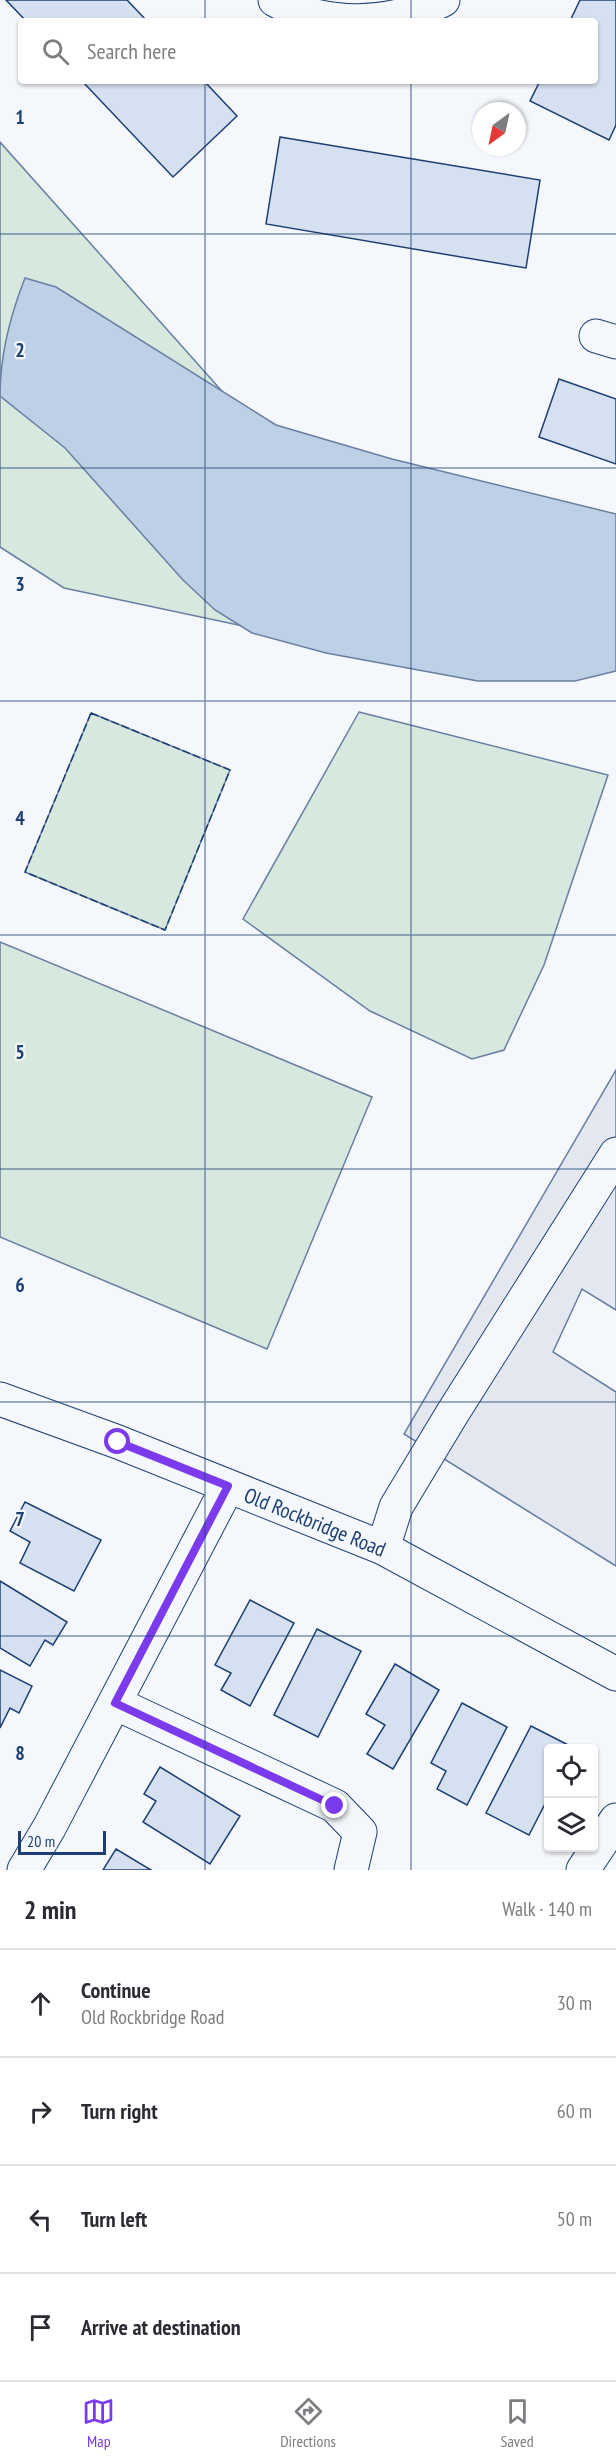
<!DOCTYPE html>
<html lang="en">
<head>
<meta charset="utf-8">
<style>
  :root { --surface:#fff; --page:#f7f7f7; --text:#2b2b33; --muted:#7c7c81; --line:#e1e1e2; --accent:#7c3aed }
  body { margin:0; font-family:"PT Sans Narrow",sans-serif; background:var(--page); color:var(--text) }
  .controls { position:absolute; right:18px; bottom:18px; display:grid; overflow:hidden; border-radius:6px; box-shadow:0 2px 4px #0004 }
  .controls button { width:54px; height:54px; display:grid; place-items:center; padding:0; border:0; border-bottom:2px solid var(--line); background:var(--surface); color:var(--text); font:30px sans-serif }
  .compass { position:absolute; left:472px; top:102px; width:54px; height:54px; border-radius:50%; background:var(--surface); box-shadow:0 2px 4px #0004; rotate:213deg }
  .scale { position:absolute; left:18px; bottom:15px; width:88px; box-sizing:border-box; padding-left:6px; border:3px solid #1d3f73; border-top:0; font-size:16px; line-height:21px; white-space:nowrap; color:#1d3f73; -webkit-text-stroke:4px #f4f7fb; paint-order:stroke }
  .stop { position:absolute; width:18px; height:18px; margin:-14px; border:4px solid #7c3aed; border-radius:50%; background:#fff }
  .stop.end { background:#7c3aed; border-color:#fff; box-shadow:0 2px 6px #0008 }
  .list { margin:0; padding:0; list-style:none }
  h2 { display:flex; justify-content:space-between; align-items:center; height:78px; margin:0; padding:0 24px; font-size:26px }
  h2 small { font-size:20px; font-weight:400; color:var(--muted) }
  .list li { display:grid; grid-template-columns:39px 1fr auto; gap:18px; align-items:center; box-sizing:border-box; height:108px; padding:0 24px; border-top:2px solid var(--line) }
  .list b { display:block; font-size:22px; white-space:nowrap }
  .list p { margin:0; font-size:20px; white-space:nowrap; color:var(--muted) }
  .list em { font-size:20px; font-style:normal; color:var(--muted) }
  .icon { flex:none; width:33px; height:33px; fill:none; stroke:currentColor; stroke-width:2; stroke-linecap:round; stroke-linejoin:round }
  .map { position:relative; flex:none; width:616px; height:1870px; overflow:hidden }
  .search { position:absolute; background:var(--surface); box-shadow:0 2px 4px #0004; left:18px; right:18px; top:18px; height:66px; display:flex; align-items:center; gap:15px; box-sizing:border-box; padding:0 21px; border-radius:6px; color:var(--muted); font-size:22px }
  .sheet { height:510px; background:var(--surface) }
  nav { display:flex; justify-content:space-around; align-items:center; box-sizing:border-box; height:84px; border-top:2px solid var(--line); background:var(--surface); font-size:16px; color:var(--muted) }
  nav a { display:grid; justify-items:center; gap:3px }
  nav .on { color:var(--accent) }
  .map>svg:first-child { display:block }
  .green { fill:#d7e8df; stroke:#687fa3; stroke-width:1.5 }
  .parking { fill:#e3e8f0; stroke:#687fa3; stroke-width:1.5 }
  .water { fill:#bed0e5; stroke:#687fa3; stroke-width:1.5 }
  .building { fill:#d5e0f0; stroke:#1d3f73; stroke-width:1.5 }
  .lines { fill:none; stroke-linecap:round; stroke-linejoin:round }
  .minor-casing { stroke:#1d3f73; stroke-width:35 }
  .minor { stroke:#f4f7fb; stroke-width:33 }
  .fence { stroke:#1d3f73; stroke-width:1.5; stroke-dasharray:8 3; stroke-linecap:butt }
  .route { stroke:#7c3aed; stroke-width:8 }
  .grid { fill:none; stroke:#1d3f73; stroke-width:1.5; stroke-opacity:0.55 }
  .labels { text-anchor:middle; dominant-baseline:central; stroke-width:4.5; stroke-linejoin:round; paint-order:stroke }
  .street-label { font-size:21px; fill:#1d3f73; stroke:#f4f7fb }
  .grid-label { font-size:20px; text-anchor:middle; font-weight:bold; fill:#1d3f73; stroke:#f4f7fb; stroke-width:4.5; stroke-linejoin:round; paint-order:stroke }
</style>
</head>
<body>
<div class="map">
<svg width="616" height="1870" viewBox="0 0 616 1870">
  <rect width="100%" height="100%" fill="#f4f7fb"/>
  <path class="green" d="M0 142 475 675 64 588 0 547Z
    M359 712 608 775 544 965 504 1050 472 1059 370 1011 243 919Z
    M91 713 230 770 165 930 25 872Z
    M0 942 372 1097 267 1349 0 1237Z"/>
  <path class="parking" d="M616 1070V1310L582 1289 553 1352 616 1392V1566L404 1434Z"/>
  <path class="water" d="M25 278 56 287 276 425 392 459 616 514V671L575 681H478L326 653 252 633 215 610 183 580 65 448 0 396C0 354 10 316 25 278Z"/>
  <path class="building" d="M6 0H127L147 21H26Z
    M580 0H616V125L609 140 530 101 540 81H595V21H570Z
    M82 81H204L237 116 173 177Z
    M280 137 540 180 526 268 266 224Z
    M559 379 616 399V464L539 437Z
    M25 1502 101 1540 74 1591 20 1563 30 1542 10 1531Z
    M0 1581 67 1622 53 1645 45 1640 30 1666 0 1648Z
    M250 1600 294 1623 250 1706 221 1690 231 1673 215 1665Z
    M317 1629 361 1651 318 1737 274 1715Z
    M395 1664 439 1690 393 1769 367 1754 385 1725 366 1714Z
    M0 1670 32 1686 19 1713 10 1708 0 1728Z
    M462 1703 507 1727 467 1805 437 1789 446 1771 431 1763Z
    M531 1726 574 1748H548V1798L529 1835 486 1813Z
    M160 1767 240 1816 210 1864 143 1822 156 1801 144 1794Z
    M116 1849 151 1870H103Z"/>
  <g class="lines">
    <defs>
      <path id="minor" d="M275 0C326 29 391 26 443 0
        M596 336 616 342
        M0 1399 118 1442 383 1548 616 1674
        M383 1548 396 1507 452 1414 616 1154
        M115 1703 335 1806 360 1832 351 1870
        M24 1870 49 1828 228 1486
        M583 1870 616 1820"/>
    </defs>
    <use href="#minor" class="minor-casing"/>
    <use href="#minor" class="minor"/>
    <path class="fence" d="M91 713 230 770 165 930 25 872Z"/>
  </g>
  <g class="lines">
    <path class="route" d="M118 1442 228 1486 115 1703 335 1806"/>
  </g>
  <path class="grid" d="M205 0V21M411 0V21M205 81V1870M411 81V1870M0 234H616M0 468H616M0 701H616M0 935H616M0 1169H616M0 1402H616M0 1636H616"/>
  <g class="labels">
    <g class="street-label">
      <text transform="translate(315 1522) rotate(22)">Old Rockbridge Road</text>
    </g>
  </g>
  <g class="grid-label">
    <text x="20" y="124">1</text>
    <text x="20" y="357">2</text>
    <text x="20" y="591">3</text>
    <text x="20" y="825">4</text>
    <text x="20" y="1059">5</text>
    <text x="20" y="1292">6</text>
    <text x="20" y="1526">7</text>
    <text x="20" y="1760">8</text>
  </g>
</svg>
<div class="controls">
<button><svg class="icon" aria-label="locate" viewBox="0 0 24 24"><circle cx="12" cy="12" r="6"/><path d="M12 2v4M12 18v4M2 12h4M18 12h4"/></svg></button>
<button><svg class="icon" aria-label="layers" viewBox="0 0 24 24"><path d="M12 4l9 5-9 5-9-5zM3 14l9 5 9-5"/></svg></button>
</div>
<svg class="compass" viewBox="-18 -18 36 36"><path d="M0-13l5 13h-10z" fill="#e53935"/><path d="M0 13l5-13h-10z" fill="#7c7c81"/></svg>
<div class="scale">20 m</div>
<div class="stop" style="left:118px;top:1442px"></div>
<div class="stop end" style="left:335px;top:1806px"></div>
<div class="search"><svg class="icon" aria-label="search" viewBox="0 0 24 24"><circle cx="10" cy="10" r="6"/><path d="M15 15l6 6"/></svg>Search here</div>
</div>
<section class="sheet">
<h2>2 min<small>Walk · 140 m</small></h2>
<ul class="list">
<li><svg class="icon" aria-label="ahead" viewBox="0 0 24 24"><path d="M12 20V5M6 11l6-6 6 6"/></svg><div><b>Continue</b><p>Old Rockbridge Road</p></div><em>30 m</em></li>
<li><svg class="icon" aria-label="right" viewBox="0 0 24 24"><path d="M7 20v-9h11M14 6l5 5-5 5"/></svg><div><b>Turn right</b></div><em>60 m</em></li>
<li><svg class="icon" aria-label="left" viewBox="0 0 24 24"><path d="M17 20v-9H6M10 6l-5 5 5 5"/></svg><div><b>Turn left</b></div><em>50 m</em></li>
<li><svg class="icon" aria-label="arrive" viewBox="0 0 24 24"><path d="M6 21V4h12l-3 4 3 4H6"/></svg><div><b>Arrive at destination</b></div></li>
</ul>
</section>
<nav>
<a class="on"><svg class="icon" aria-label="map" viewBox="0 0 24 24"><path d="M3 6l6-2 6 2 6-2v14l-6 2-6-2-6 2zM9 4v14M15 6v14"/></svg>Map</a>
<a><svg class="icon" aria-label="directions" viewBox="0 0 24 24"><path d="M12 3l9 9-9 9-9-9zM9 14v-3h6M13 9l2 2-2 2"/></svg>Directions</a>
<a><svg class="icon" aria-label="saved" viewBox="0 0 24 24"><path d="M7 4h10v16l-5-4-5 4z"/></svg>Saved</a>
</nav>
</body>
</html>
